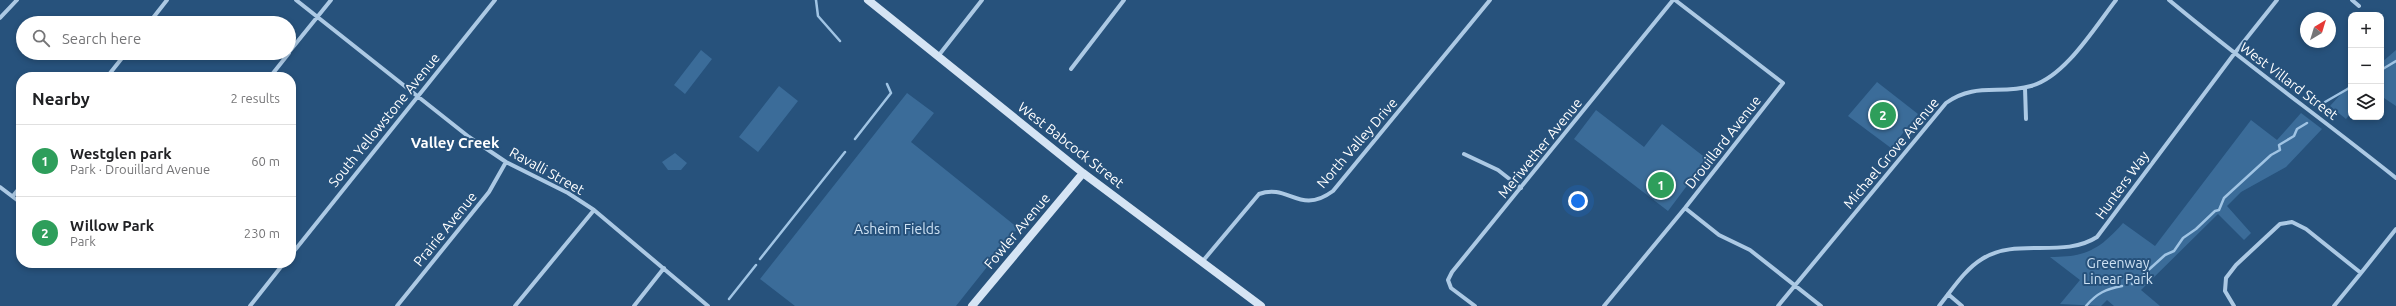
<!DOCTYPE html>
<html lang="en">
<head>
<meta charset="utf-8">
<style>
  :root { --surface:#fff; --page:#f6f6f6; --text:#202124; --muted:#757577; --line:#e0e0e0; --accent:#ea580c }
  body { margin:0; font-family:Ubuntu,sans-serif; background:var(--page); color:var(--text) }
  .controls { position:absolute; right:12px; top:12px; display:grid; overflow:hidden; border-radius:8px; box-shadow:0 2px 6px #0003 }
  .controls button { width:36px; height:36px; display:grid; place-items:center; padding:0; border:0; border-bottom:1px solid var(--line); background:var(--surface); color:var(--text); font:20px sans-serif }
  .compass { position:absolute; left:2300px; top:12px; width:36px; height:36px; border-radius:50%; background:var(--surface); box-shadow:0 2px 6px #0003; rotate:38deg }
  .you { position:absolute; left:1578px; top:201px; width:14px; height:14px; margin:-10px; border:3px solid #fff; border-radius:50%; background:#1a73e8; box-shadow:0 0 0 6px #1a73e833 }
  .badge { display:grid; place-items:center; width:26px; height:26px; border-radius:50%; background:var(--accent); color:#fff; font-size:13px; font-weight:700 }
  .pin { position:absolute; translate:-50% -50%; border:2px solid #fff; box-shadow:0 1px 4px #0006 }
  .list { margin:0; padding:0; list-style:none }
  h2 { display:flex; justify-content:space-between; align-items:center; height:52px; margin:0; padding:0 16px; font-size:17px }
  h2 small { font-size:13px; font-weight:400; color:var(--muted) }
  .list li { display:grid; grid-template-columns:26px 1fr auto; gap:12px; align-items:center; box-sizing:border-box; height:72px; padding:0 16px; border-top:1px solid var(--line) }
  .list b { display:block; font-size:15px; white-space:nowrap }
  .list p { margin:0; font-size:13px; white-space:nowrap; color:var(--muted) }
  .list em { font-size:13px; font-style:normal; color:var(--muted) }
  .icon { flex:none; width:22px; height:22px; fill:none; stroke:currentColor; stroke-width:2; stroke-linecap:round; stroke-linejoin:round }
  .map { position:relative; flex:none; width:2396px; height:306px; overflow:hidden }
  .search { position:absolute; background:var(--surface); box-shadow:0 2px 6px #0003; left:16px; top:16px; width:280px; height:44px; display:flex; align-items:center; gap:10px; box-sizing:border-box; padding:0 14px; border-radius:22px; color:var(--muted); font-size:15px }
  .panel { position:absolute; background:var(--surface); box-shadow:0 2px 6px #0003; left:16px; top:72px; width:280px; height:196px; border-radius:16px }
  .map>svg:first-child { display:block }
  .green { fill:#3b6c99 }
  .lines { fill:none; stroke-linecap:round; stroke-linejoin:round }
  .stream { stroke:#a0c4e4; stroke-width:2.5 }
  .street { stroke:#acc9e4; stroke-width:4 }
  .secondary { stroke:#d5e4f4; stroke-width:8 }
  .labels { text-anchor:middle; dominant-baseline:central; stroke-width:4; stroke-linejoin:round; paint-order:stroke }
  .street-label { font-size:14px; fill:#fff; stroke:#27527c }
  .park-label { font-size:14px; fill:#cee2f4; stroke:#27527c }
  .neighbourhood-label { font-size:15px; font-weight:bold; fill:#fff; stroke:#27527c }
</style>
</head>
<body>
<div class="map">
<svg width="2396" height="306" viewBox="0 0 2396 306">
  <rect width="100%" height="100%" fill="#27527c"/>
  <path class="green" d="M701 50 712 59 685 94 674 85Z
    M2396 50V106L2381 96V63Z
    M1877 82 1918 114 1891 148 1848 116Z
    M2351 83V113L2346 119 2330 106Z
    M779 86 798 101 758 152 739 137Z
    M907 93 934 113 911 142 1018 228 956 306H795L760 279Z
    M1596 110 1644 147 1662 124 1707 159 1668 211 1574 139Z
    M2301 113 2322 129 2286 167 2241 192 2227 206 2251 233 2244 240 2218 214 2141 290 2160 306H2114L2107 300 2101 306 2060 304 2080 280 2050 257C2086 257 2099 250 2123 223L2155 246 2251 120 2277 140Z
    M675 153 687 163 681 170H668L662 162Z"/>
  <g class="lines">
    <path class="stream" d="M816 0 818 16 840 41
      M2381 70 2396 61
      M2325 102 2351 87
      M855 139 891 93 887 84
      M760 259 845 152
      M2132 284 2138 283 2144 274 2165 255 2174 251 2183 238 2196 229 2215 211 2219 210 2224 198 2271 155 2280 150 2279 145 2294 136 2297 129 2307 123
      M729 299 756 265
      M2086 306C2097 293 2106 289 2122 286"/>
    <path class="street" d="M296 0 469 137 506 162 568 193 594 210 708 306
      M2169 0C2243 62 2321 118 2396 178
      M2352 0 2359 6
      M0 18 17 0
      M149 23 167 0
      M289 52 331 0
      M939 55 982 0
      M1071 69 1124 0
      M107 77 126 53
      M270 77 289 53
      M2025 88 2026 119
      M1464 154 1498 170 1521 188
      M0 187 21 203
      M13 196 21 186
      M1685 208 1719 235 1750 250 1821 306
      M291 255 495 0
      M1202 262 1259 194C1289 183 1299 216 1333 191L1490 0
      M2361 273 2396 229
      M1948 294 1962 306
      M250 306 284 263
      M397 306 489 192 506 162
      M515 306 594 210
      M634 306 664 268
      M1475 306 1451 288 1448 280 1452 272 1673 0
      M1604 306 1685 208 1783 83 1675 0
      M1778 306 1946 103C1975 82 2000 95 2031 86 2065 77 2095 27 2116 0
      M1939 306C1952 290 1964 270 1982 259 2016 237 2063 259 2097 237L2234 54 2277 0
      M2234 306 2225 291 2226 278 2236 265 2280 224 2292 222 2306 229 2361 273 2334 306"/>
    <path class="secondary" d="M868 0 1083 173 1261 306
      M972 306 1083 173"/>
  </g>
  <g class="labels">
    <g class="street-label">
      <text transform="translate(2289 81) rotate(37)">West Villard Street</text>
      <text transform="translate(384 120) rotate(-51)">South Yellowstone Avenue</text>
      <text transform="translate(1723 142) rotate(-52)">Drouillard Avenue</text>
      <text transform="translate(1357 143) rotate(-49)">North Valley Drive</text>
      <text transform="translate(1071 145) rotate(38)">West Babcock Street</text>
      <text transform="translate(1540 148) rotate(-51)">Meriwether Avenue</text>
      <text transform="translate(1891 153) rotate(-50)">Michael Grove Avenue</text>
      <text transform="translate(547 171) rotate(29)">Ravalli Street</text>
      <text transform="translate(2122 185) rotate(-54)">Hunters Way</text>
      <text transform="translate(445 229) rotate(-51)">Prairie Avenue</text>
      <text transform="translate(1017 231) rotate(-50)">Fowler Avenue</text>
    </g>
    <g class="park-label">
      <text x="897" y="229">Asheim Fields</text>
      <text x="2118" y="263">Greenway<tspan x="2118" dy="16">Linear Park</tspan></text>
    </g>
    <g class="neighbourhood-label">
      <text x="455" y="142">Valley Creek</text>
    </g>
  </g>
</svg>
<div class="controls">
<button>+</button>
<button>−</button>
<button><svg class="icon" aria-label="layers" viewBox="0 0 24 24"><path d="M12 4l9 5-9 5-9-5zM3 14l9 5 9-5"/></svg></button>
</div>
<svg class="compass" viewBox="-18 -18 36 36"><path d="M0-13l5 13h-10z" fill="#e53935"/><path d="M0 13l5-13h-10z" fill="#757577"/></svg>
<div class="you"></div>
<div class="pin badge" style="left:1661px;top:185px;background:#2e9e5b">1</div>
<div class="pin badge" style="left:1883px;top:115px;background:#2e9e5b">2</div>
<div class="search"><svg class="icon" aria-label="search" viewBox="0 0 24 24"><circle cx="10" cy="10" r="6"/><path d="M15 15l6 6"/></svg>Search here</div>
<section class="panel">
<h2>Nearby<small>2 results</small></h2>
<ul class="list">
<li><span class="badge" style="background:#2e9e5b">1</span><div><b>Westglen park</b><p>Park · Drouillard Avenue</p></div><em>60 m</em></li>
<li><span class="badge" style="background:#2e9e5b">2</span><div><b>Willow Park</b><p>Park</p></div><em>230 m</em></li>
</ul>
</section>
</div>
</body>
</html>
